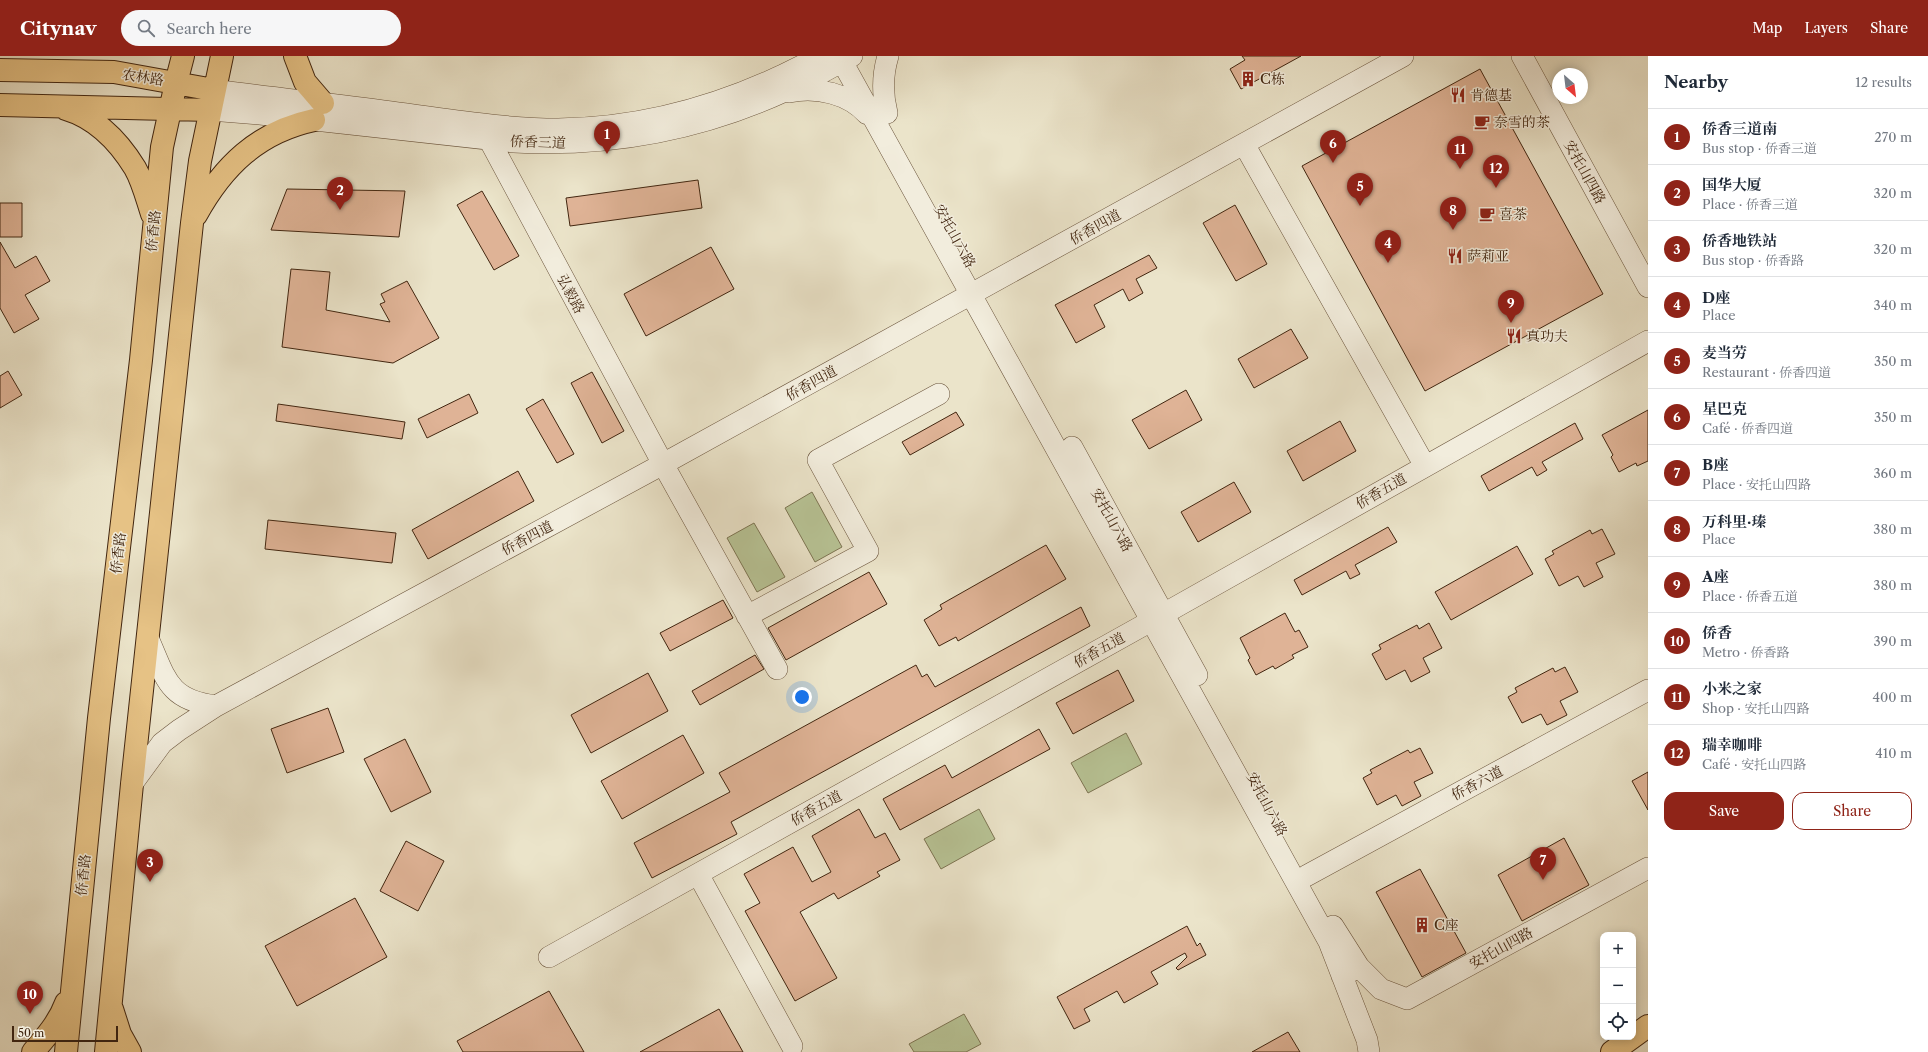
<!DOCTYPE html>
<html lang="en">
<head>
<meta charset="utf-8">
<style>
  :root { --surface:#fff; --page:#f6f6f7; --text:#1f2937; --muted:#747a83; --line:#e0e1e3; --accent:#8f2418 }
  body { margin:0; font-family:"Libre Caslon Text","Noto Serif SC",serif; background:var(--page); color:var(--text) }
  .controls { position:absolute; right:12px; bottom:12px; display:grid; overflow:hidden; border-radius:8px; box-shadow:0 2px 10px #0003 }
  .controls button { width:36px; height:36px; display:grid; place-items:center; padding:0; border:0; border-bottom:1px solid var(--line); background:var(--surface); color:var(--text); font:20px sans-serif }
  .compass { position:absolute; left:1552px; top:12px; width:36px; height:36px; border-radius:50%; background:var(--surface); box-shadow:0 2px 10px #0003; rotate:152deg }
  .scale { position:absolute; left:12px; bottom:10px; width:106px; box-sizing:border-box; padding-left:4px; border:2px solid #422610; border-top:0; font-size:11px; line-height:14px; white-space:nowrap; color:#422610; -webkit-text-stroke:3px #f2eddd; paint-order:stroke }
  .you { position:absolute; left:802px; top:641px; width:14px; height:14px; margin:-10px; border:3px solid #fff; border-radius:50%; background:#1a73e8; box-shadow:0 0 0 6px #1a73e833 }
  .badge { display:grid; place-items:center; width:26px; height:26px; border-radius:50%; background:var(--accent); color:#fff; font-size:13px; font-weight:700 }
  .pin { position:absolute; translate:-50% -33px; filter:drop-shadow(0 1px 2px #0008) }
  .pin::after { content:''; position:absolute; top:21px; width:14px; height:12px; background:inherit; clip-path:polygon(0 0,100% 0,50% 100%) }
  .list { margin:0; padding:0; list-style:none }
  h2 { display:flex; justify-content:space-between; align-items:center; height:52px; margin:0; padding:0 16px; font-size:17px }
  h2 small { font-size:13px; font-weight:400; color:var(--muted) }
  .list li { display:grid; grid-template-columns:26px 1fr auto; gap:12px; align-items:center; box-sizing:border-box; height:56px; padding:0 16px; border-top:1px solid var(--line) }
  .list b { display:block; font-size:15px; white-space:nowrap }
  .list p { margin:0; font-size:13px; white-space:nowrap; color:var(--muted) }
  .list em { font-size:13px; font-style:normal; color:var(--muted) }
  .actions { display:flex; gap:8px; padding:12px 16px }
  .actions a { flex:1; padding:9px 0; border:1px solid var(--accent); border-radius:12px; text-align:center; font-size:14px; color:var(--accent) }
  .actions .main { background:var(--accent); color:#fff }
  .icon { flex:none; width:22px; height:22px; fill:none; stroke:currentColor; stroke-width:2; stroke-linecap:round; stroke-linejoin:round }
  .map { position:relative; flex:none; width:1648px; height:996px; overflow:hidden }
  header { display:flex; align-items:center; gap:24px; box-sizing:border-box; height:56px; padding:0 20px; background:var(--accent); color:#fff }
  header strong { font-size:19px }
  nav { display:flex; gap:22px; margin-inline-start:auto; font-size:14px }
  .search { width:280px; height:36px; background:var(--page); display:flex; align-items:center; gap:10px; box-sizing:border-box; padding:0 14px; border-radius:22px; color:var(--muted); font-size:15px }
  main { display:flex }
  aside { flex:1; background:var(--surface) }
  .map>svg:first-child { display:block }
  .green { fill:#b8c496; stroke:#7d7553 }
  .building { fill:#dfb396; stroke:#422610 }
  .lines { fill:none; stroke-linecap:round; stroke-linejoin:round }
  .minor-casing { stroke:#6c563e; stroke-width:22 }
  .major-casing { stroke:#422610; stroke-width:24 }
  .highway-casing { stroke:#422610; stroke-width:24 }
  .minor { stroke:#f2eddd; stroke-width:21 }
  .major { stroke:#e6c285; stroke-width:22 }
  .highway { stroke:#e6c285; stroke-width:22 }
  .labels { text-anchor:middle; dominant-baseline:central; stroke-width:3; stroke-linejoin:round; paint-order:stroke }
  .street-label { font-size:14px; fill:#422610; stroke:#f2eddd }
  .poi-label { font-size:14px; fill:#422610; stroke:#f2eddd; text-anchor:start }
</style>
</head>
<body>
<header>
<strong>Citynav</strong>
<div class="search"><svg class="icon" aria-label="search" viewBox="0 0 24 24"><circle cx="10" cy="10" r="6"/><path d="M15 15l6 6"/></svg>Search here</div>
<nav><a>Map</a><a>Layers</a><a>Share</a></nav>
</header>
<main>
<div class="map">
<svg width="1648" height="996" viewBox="0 0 1648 996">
  <rect width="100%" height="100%" fill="#ebe4ca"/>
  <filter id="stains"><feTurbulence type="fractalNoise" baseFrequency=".005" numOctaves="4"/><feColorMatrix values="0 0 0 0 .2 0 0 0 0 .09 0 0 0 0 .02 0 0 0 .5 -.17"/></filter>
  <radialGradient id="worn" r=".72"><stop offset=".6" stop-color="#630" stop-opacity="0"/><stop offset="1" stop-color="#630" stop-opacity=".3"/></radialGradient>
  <path class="green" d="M812 436 842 491 815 506 785 452Z
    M754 467 785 521 757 536 727 482Z
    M1126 677 1142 708 1088 737 1071 707Z
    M979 753 995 783 941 813 924 783Z
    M964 958 981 988 966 996H914L909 988Z"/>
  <path class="building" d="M1242 0H1301L1241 33 1230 13 1245 4Z
    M1480 13 1603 238 1425 335 1302 110Z
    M698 124 702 152 570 170 566 142Z
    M287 133 405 135 399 181 271 174Z
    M482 135 519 200 494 214 457 149Z
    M0 147H22V181H0Z
    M1235 149 1267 208 1236 225 1203 167Z
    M0 186 15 212 36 200 50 225 25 239 39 263 14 277 0 252Z
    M711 191 734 233 646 280 624 238Z
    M1149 199 1157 212 1136 223 1143 237 1129 245 1123 233 1094 249 1105 271 1076 287 1055 249Z
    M291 213 330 216 326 254 390 266 380 248 385 246 381 238 407 225 439 282 393 307 282 291Z
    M1291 273 1308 302 1254 332 1238 303Z
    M8 315 22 339 0 352V320Z
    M592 316 624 375 602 387 571 327Z
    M1186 334 1202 364 1149 393 1132 364Z
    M469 338 478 357 427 382 418 363Z
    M543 343 574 398 557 407 526 353Z
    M278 348 405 366 402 383 276 365Z
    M1648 354V405L1637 410 1636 407 1619 416 1611 401 1613 399 1602 379Z
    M956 356 964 369 910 399 902 386Z
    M1340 365 1356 395 1303 425 1287 395Z
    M1575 367 1583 383 1542 406 1547 414 1537 420 1532 411 1489 435 1481 420Z
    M518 415 534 445 428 503 412 474Z
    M1234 426 1251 456 1198 486 1181 456Z
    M268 464 396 477 392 507 265 493Z
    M1388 471 1397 486 1355 509 1360 518 1350 523 1346 515 1302 539 1294 524Z
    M1602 473 1615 498 1596 507 1603 521 1584 531 1578 520 1559 530 1545 503 1554 498 1552 495 1590 474 1592 478Z
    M1046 489 1066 523 958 585 956 581 939 590 924 564 942 553 940 549Z
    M1517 490 1533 518 1451 564 1435 536Z
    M869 516 887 548 786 604 768 572Z
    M723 544 733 562 670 595 660 577Z
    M1081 551 1090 570 731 766 737 778 652 822 634 787 730 736 719 717 916 609 922 621 927 618 935 631Z
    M1285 557 1295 576 1299 574 1308 591 1292 599 1294 602 1275 613 1273 610 1256 619 1248 604 1250 602 1240 582Z
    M1429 567 1442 592 1423 602 1430 616 1411 626 1405 614 1386 624 1372 598 1381 593 1379 589 1417 569 1419 573Z
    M755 599 764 613 700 649 692 635Z
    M1565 611 1578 636 1560 645 1567 659 1547 669 1541 658 1522 667 1508 641 1517 636 1515 632 1553 612 1555 616Z
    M1118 614 1134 645 1073 678 1056 647Z
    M648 617 668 655 591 697 571 659Z
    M328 652 344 696 287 717 271 673Z
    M1039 673 1050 693 900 774 883 743 945 709 952 722Z
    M683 679 704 717 622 763 601 725Z
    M405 683 431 736 391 756 364 703Z
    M1420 692 1433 717 1414 726 1421 740 1402 750 1396 739 1377 749 1363 722 1372 717 1370 714 1408 694 1410 697Z
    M1648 716V754L1632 725Z
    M859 753 875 782 885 777 900 804 877 816 880 820 838 843 834 837 800 856 837 922 795 945 745 855 760 847 744 818 793 791 812 826 831 816 812 780Z
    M1564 782 1589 829 1522 865 1498 819Z
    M406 785 444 805 418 855 380 835Z
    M1420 813 1466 897 1422 921 1376 836Z
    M355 842 387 901 297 950 265 890Z
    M1187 870 1197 890 1200 887 1206 899 1178 914 1176 912 1187 901 1185 897 1151 916 1158 928 1124 947 1117 935 1084 953 1090 965 1074 973 1057 941Z
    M549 935 584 996H463L457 985Z
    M719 953 743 996H640Z
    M1288 976 1300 996H1252Z"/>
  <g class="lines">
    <defs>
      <path id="minor" d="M839 0 1329 886 1367 984 1369 996
        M1522 0 1648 231
        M214 34C273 42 332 48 391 56 446 63 502 73 558 73 651 72 740 44 820 0
        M789 36C817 30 849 38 867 58
        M210 54 260 58 514 86C610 91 698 75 785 35 808 25 830 12 852 0
        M887 57C882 37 882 20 888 0
        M484 74 663 408 777 613
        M1244 88 1425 410
        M1072 391 1197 619
        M747 560 868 495 818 404 939 338
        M148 582C166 623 168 644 216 650
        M132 728 162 687 179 674 216 650 663 408 1403 0
        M698 818 792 990
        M1306 820 1648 634
        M1333 870 1359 911 1342 920
        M549 901 1151 565 1648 285
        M1359 911 1381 933 1407 943 1648 812"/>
      <path id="major" d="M295 0 305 26 323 47
        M0 14 114 16 214 34
        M0 49 210 54
        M66 53C96 62 119 86 135 112 143 126 147 143 152 158
        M196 159C223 110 258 76 314 64
        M112 953 120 978 130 996
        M33 996C46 981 59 966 66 947
        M66 996 99 662 141 304 162 91 176 27 183 0
        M106 996 132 728 192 167 200 105 222 0"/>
      <path id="highway" d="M1612 996 1648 970"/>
    </defs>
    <use href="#minor" class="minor-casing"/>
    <use href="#major" class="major-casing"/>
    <use href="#highway" class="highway-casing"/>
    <use href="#minor" class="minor"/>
    <use href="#major" class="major"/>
    <use href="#highway" class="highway"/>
  </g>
  <defs>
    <symbol id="building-bare" viewBox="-9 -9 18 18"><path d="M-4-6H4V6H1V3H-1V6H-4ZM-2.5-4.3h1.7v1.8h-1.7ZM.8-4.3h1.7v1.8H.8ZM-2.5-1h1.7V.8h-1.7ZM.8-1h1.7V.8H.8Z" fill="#8f2418" stroke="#f2eddd" stroke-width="2.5" paint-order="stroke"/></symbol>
    <symbol id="restaurant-bare" viewBox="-9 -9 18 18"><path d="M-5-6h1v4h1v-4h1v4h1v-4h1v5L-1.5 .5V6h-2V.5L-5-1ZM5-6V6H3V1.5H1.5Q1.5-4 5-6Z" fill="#8f2418" stroke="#f2eddd" stroke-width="2.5" paint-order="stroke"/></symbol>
    <symbol id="cafe-bare" viewBox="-9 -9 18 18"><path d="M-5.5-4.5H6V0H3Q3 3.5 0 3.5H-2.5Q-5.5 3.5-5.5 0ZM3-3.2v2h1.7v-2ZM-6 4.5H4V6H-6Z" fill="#8f2418" stroke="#f2eddd" stroke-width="2.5" paint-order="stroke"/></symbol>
  </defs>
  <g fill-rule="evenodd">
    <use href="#building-bare" x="1237" y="12" width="22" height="22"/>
    <use href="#restaurant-bare" x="1447" y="28" width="22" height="22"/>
    <use href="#cafe-bare" x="1471" y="55" width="22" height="22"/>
    <use href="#cafe-bare" x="1476" y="147" width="22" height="22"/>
    <use href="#restaurant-bare" x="1444" y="189" width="22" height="22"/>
    <use href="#restaurant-bare" x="1503" y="269" width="22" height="22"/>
    <use href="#building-bare" x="1411" y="858" width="22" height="22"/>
  </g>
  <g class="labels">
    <g class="street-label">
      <text transform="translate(143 21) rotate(9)">农林路</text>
      <text transform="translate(538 86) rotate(2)">侨香三道</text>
      <text transform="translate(1585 116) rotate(61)">安托山四路</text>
      <text transform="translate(1095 171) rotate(-29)">侨香四道</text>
      <text transform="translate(153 175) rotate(-84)">侨香路</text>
      <text transform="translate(955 180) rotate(61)">安托山六路</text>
      <text transform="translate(571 238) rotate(62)">弘毅路</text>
      <text transform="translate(811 327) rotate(-29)">侨香四道</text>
      <text transform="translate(1381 435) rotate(-30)">侨香五道</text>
      <text transform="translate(1112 464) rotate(61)">安托山六路</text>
      <text transform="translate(527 482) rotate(-28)">侨香四道</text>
      <text transform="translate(118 497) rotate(-83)">侨香路</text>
      <text transform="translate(1099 594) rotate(-29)">侨香五道</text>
      <text transform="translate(1477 727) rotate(-28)">侨香六道</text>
      <text transform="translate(1267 748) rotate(62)">安托山六路</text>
      <text transform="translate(816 752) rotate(-29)">侨香五道</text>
      <text transform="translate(83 819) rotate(-84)">侨香路</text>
      <text transform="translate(1501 892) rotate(-29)">安托山四路</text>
    </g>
    <g class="poi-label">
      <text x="1260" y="23">C栋</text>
      <text x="1470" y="39">肯德基</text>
      <text x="1494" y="66">奈雪的茶</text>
      <text x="1499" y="158">喜茶</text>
      <text x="1467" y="200">萨莉亚</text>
      <text x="1526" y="280">真功夫</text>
      <text x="1434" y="869">C座</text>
    </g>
  </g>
  <rect width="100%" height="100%" filter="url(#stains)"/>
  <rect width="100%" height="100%" fill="url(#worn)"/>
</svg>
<div class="controls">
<button>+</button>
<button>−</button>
<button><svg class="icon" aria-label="locate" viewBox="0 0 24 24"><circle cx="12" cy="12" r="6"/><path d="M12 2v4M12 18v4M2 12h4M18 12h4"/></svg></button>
</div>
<svg class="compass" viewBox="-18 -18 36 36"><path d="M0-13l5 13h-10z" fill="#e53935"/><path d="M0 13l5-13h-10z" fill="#747a83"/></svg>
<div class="scale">50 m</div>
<div class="you"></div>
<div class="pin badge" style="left:607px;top:98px">1</div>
<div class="pin badge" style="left:340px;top:154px">2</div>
<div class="pin badge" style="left:150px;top:826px">3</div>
<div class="pin badge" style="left:1388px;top:207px">4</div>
<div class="pin badge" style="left:1360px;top:150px">5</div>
<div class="pin badge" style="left:1333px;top:107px">6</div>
<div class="pin badge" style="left:1543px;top:824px">7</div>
<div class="pin badge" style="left:1453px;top:174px">8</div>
<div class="pin badge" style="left:1511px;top:267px">9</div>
<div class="pin badge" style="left:30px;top:958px">10</div>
<div class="pin badge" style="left:1460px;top:113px">11</div>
<div class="pin badge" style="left:1496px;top:132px">12</div>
</div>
<aside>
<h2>Nearby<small>12 results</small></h2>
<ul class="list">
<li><span class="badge">1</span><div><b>侨香三道南</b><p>Bus stop · 侨香三道</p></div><em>270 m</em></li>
<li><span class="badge">2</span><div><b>国华大厦</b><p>Place · 侨香三道</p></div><em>320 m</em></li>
<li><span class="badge">3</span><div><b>侨香地铁站</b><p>Bus stop · 侨香路</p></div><em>320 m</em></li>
<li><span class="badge">4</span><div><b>D座</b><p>Place</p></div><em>340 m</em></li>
<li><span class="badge">5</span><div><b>麦当劳</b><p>Restaurant · 侨香四道</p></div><em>350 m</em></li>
<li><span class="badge">6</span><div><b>星巴克</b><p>Café · 侨香四道</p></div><em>350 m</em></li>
<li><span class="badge">7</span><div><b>B座</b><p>Place · 安托山四路</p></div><em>360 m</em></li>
<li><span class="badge">8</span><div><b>万科里·瑧</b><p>Place</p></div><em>380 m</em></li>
<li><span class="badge">9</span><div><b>A座</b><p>Place · 侨香五道</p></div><em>380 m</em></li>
<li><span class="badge">10</span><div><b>侨香</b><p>Metro · 侨香路</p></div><em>390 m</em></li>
<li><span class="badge">11</span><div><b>小米之家</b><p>Shop · 安托山四路</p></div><em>400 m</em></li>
<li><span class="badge">12</span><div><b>瑞幸咖啡</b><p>Café · 安托山四路</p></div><em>410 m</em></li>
</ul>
<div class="actions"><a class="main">Save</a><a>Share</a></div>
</aside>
</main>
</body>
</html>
